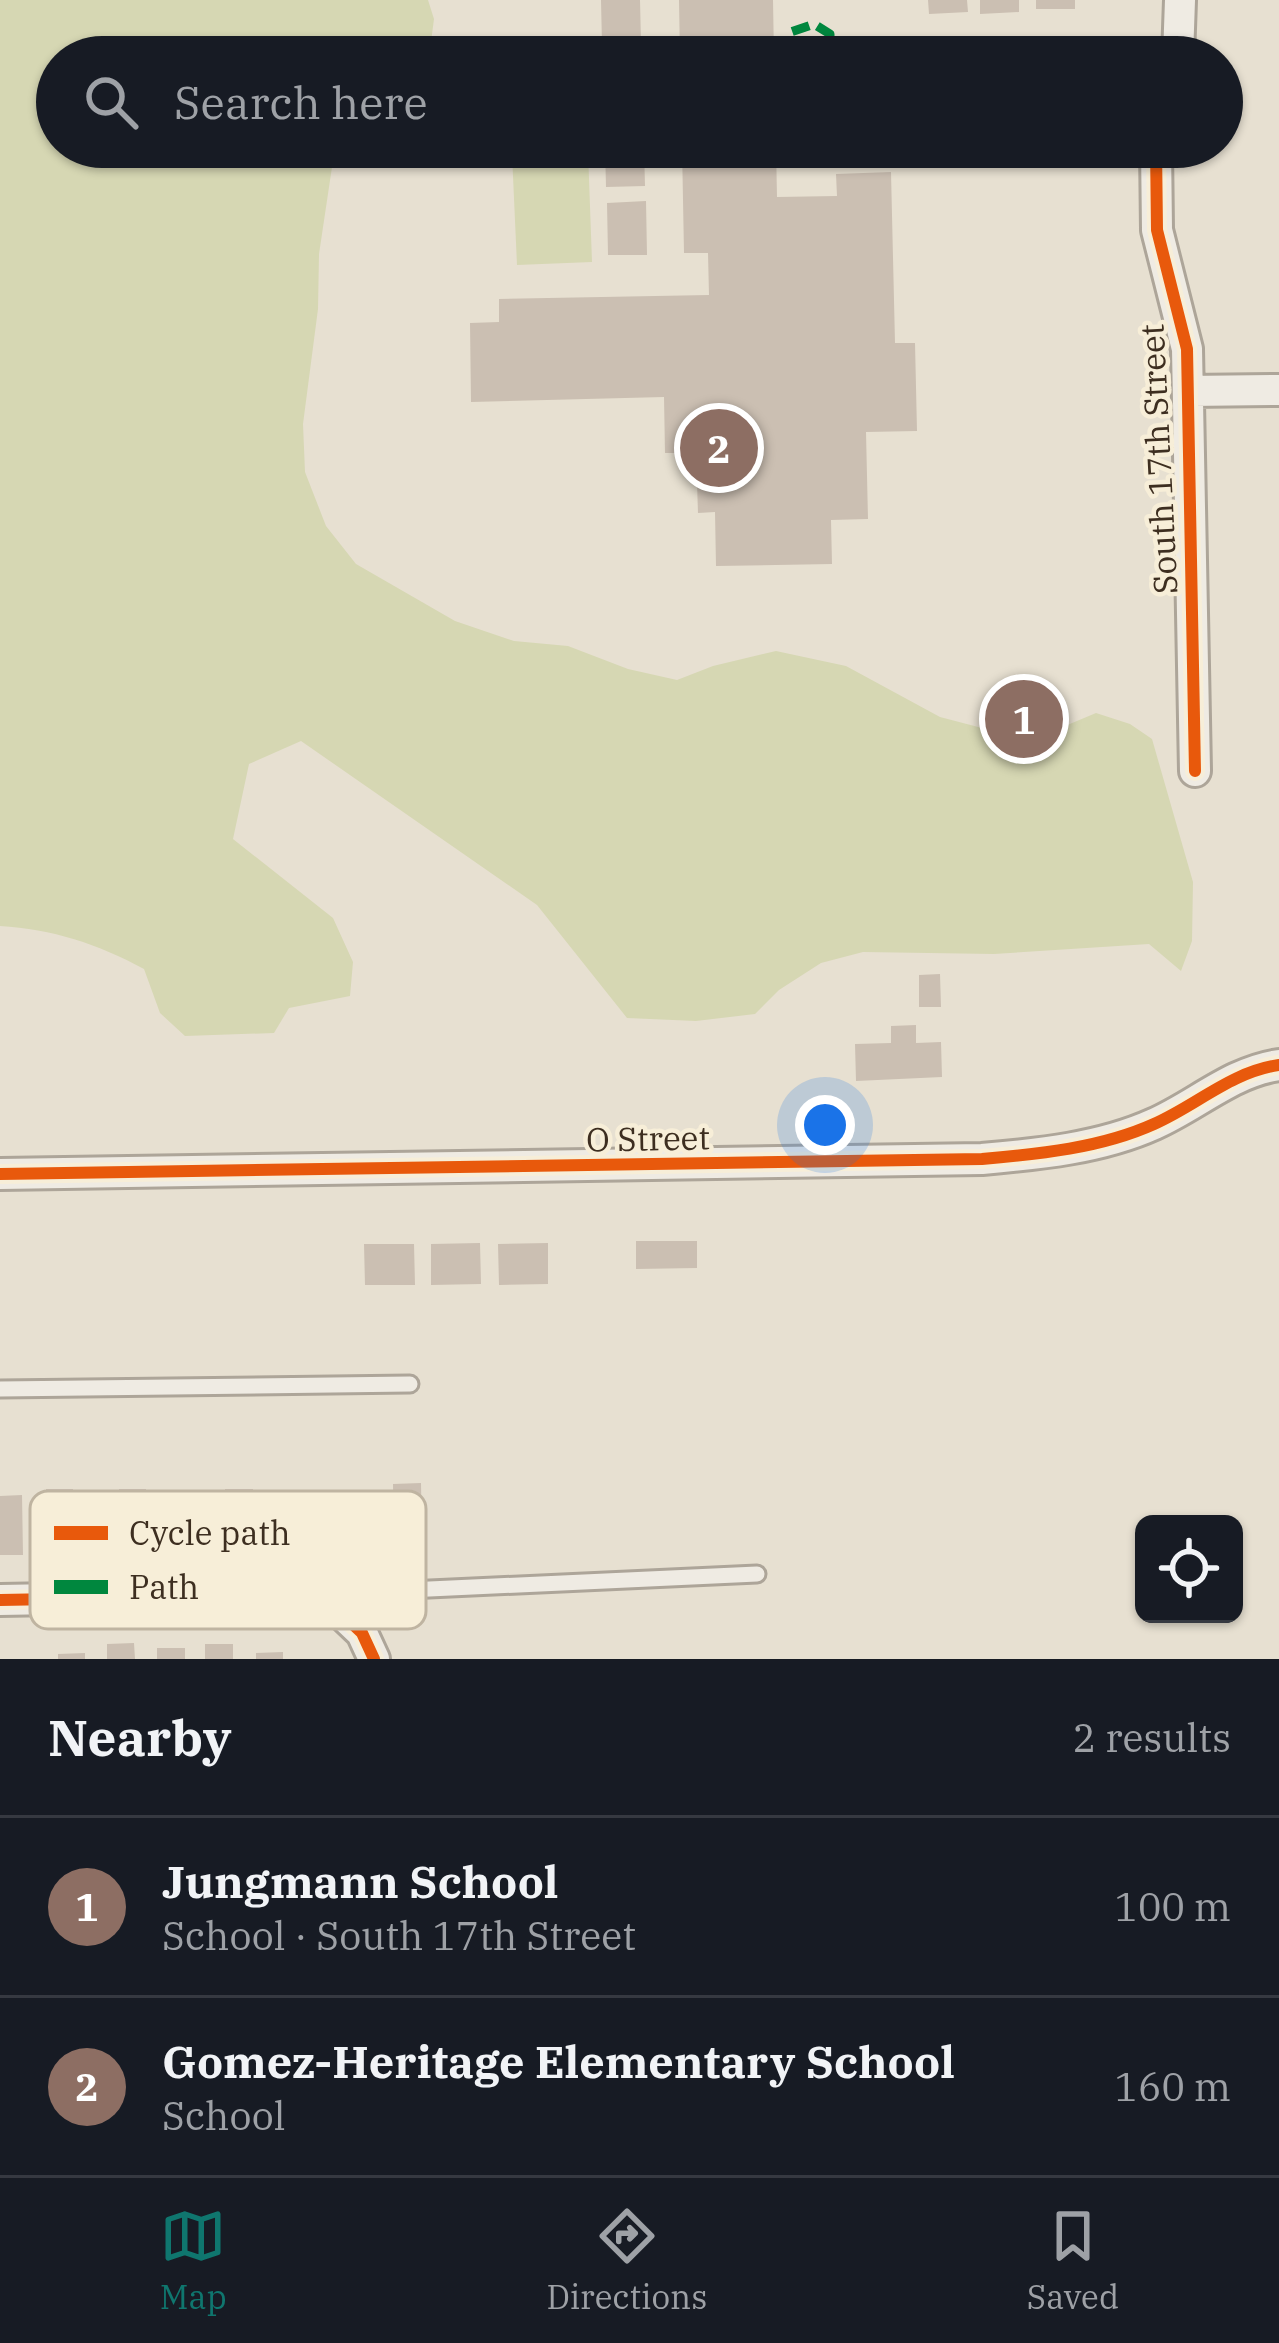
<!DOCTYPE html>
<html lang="en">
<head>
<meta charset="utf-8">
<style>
  :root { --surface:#171b24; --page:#20242c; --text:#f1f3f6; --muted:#9ea1a6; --line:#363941; --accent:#0f766e }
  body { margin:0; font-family:"IBM Plex Serif",serif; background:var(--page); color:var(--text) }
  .controls { position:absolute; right:36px; bottom:36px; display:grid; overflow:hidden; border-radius:18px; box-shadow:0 3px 9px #0004 }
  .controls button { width:108px; height:108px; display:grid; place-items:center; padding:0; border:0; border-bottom:3px solid var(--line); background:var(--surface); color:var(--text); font:60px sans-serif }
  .you { position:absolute; left:825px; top:1125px; width:42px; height:42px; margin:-30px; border:9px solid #fff; border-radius:50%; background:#1a73e8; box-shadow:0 0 0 18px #1a73e833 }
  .badge { display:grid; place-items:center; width:78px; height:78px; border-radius:50%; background:var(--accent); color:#fff; font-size:39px; font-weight:700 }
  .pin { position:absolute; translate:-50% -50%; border:6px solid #fff; box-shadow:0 3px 12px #0006 }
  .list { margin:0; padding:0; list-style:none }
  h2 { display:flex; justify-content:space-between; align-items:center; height:156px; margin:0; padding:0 48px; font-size:51px }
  h2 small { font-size:39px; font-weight:400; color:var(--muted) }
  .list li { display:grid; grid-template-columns:78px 1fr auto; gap:36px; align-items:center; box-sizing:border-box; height:180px; padding:0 48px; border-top:3px solid var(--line) }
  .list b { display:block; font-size:45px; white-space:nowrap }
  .list p { margin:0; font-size:39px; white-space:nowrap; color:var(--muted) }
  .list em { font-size:39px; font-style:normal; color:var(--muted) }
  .icon { flex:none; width:66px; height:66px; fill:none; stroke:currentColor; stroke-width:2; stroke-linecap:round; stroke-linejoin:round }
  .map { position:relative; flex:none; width:1279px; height:1659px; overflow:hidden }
  .search { position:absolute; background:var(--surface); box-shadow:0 3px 9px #0004; left:36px; right:36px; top:36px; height:132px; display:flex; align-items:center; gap:30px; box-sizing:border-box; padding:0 42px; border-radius:66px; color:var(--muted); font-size:45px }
  .sheet { height:516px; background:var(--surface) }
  nav { display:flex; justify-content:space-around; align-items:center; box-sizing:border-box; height:168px; border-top:3px solid var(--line); background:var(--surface); font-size:33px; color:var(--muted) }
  nav a { display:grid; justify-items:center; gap:6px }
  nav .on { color:var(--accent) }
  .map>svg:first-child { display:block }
  .green { fill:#d6d7b3 }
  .building { fill:#cbbfb2 }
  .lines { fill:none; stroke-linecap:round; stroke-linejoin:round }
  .service-casing { stroke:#ada599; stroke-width:21 }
  .minor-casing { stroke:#ada599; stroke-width:36 }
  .service { stroke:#efebe3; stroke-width:15 }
  .minor { stroke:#efebe3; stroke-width:30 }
  .quiet { stroke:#00873e; stroke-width:9; stroke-dasharray:18 9; stroke-linecap:butt }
  .cycleway-casing { stroke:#f7eed8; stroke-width:20 }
  .cycleway { stroke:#e8590c; stroke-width:12 }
  .labels { text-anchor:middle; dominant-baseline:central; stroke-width:9; stroke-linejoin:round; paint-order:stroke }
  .street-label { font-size:33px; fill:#3d2e20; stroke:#f7eed8 }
  .key { fill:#f7eed8; stroke:#bfb4a1; stroke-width:3 }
  .key-label { font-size:33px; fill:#3d2e20 }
</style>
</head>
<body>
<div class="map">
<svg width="1279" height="1659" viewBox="0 0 1279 1659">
  <rect width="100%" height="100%" fill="#e7e0d1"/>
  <path class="green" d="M0 0H428L434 19 429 57H57V147H335L319 254 318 309 303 424 305 472 326 526 356 564 455 621 514 641 568 646 628 669 677 680 713 666 776 651 846 666 940 717 982 728 1053 731 1096 713 1130 724 1152 739 1193 882 1192 941 1181 971 1149 944 994 954 863 952 821 963 779 990 755 1014 696 1021 627 1018 537 905 301 741 249 764 233 839 333 918 353 962 350 996 289 1008 274 1033 185 1036 160 1013 144 969C98 944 52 929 0 926Z
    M588 151 592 262 517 265 512 154Z"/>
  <path class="building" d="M601 0H640L641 44 602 45Z
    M679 0H773L774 57H680Z
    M928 0H967L968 12 929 14Z
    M980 0H1019V12L980 14Z
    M1036 0H1075V9H1036Z
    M605 147H644L645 186 606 187Z
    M682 147H776L777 197 837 196 836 174 891 172 895 343H915L917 431 866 432 868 519 831 520 832 564 716 566 715 512 698 513 696 453H665L664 397 471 402 470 323 499 322V299L709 295 708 253H684Z
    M646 201 647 255H608L607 203Z
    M940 974 941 1007H919V975Z
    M916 1025V1043L941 1042 942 1077 856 1081 855 1044 891 1043V1026Z
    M636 1241H697V1268L636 1269Z
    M480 1243 481 1284 431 1285V1244Z
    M548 1243V1284L499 1285 498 1244Z
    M364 1244H414L415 1285H365Z
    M421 1483 422 1543 394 1544 393 1484Z
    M46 1489H73L74 1549H47Z
    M119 1489H146L147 1548 120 1549Z
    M225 1489H253L254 1548 226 1549Z
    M275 1490H303L304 1550H276Z
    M22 1495 23 1555H0V1496Z
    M134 1643 135 1659H107V1644Z
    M205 1644H233V1659H205Z
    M157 1648H185V1659H157Z
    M283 1652V1659H256V1653Z
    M85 1653V1659H58V1654Z"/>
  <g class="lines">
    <defs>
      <path id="service" d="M0 1389 410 1384
        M322 1594 757 1574"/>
      <path id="minor" d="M1178 57 1180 0
        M1156 147 1157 230 1187 349 1195 771
        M1188 391 1279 390
        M0 1174 982 1159C1039 1154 1101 1148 1154 1124 1197 1105 1231 1072 1279 1065
        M0 1600 321 1594 362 1633 374 1659"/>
    </defs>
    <use href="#service" class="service-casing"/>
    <use href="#minor" class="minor-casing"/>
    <use href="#service" class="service"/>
    <use href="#minor" class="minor"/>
    <path class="quiet" d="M791 57 788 43 791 32 814 24 830 34V57"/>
    <defs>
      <path id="cycleway" d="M1156 147 1157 230 1187 349 1195 771
        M0 1174 982 1159C1039 1154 1101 1148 1154 1124 1197 1105 1231 1072 1279 1065
        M0 1600 321 1594 362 1633 374 1659"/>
    </defs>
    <use href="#cycleway" class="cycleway-casing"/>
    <use href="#cycleway" class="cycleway"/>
  </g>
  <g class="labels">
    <g class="street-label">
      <text transform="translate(1158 459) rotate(-93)">South 17th Street</text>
      <text transform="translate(648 1138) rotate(-1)">O Street</text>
    </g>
  </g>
  <rect x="30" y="1491" width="396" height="138" rx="18" class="key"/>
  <rect x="54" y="1526" width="54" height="14" fill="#e8590c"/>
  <rect x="54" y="1580" width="54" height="14" fill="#00873e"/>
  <g class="key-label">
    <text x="129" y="1545">Cycle path</text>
    <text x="129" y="1599">Path</text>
  </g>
</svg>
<div class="controls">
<button><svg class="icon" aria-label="locate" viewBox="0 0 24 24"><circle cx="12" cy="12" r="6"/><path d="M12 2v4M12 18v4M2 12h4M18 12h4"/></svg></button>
</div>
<div class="you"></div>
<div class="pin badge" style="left:1024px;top:719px;background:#8d6e63">1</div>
<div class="pin badge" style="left:719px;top:448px;background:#8d6e63">2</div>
<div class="search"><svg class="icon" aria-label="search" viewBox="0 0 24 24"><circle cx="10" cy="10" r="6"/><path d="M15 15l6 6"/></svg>Search here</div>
</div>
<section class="sheet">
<h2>Nearby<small>2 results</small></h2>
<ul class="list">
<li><span class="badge" style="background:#8d6e63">1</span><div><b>Jungmann School</b><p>School · South 17th Street</p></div><em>100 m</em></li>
<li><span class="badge" style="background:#8d6e63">2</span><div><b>Gomez-Heritage Elementary School</b><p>School</p></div><em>160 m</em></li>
</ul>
</section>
<nav>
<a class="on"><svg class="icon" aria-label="map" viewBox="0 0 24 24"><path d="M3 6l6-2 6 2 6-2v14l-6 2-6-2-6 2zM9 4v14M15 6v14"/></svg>Map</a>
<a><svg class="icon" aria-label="directions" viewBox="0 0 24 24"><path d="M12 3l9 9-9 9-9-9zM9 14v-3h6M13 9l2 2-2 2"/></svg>Directions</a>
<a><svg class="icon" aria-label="saved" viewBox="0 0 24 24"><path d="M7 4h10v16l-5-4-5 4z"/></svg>Saved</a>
</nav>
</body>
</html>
